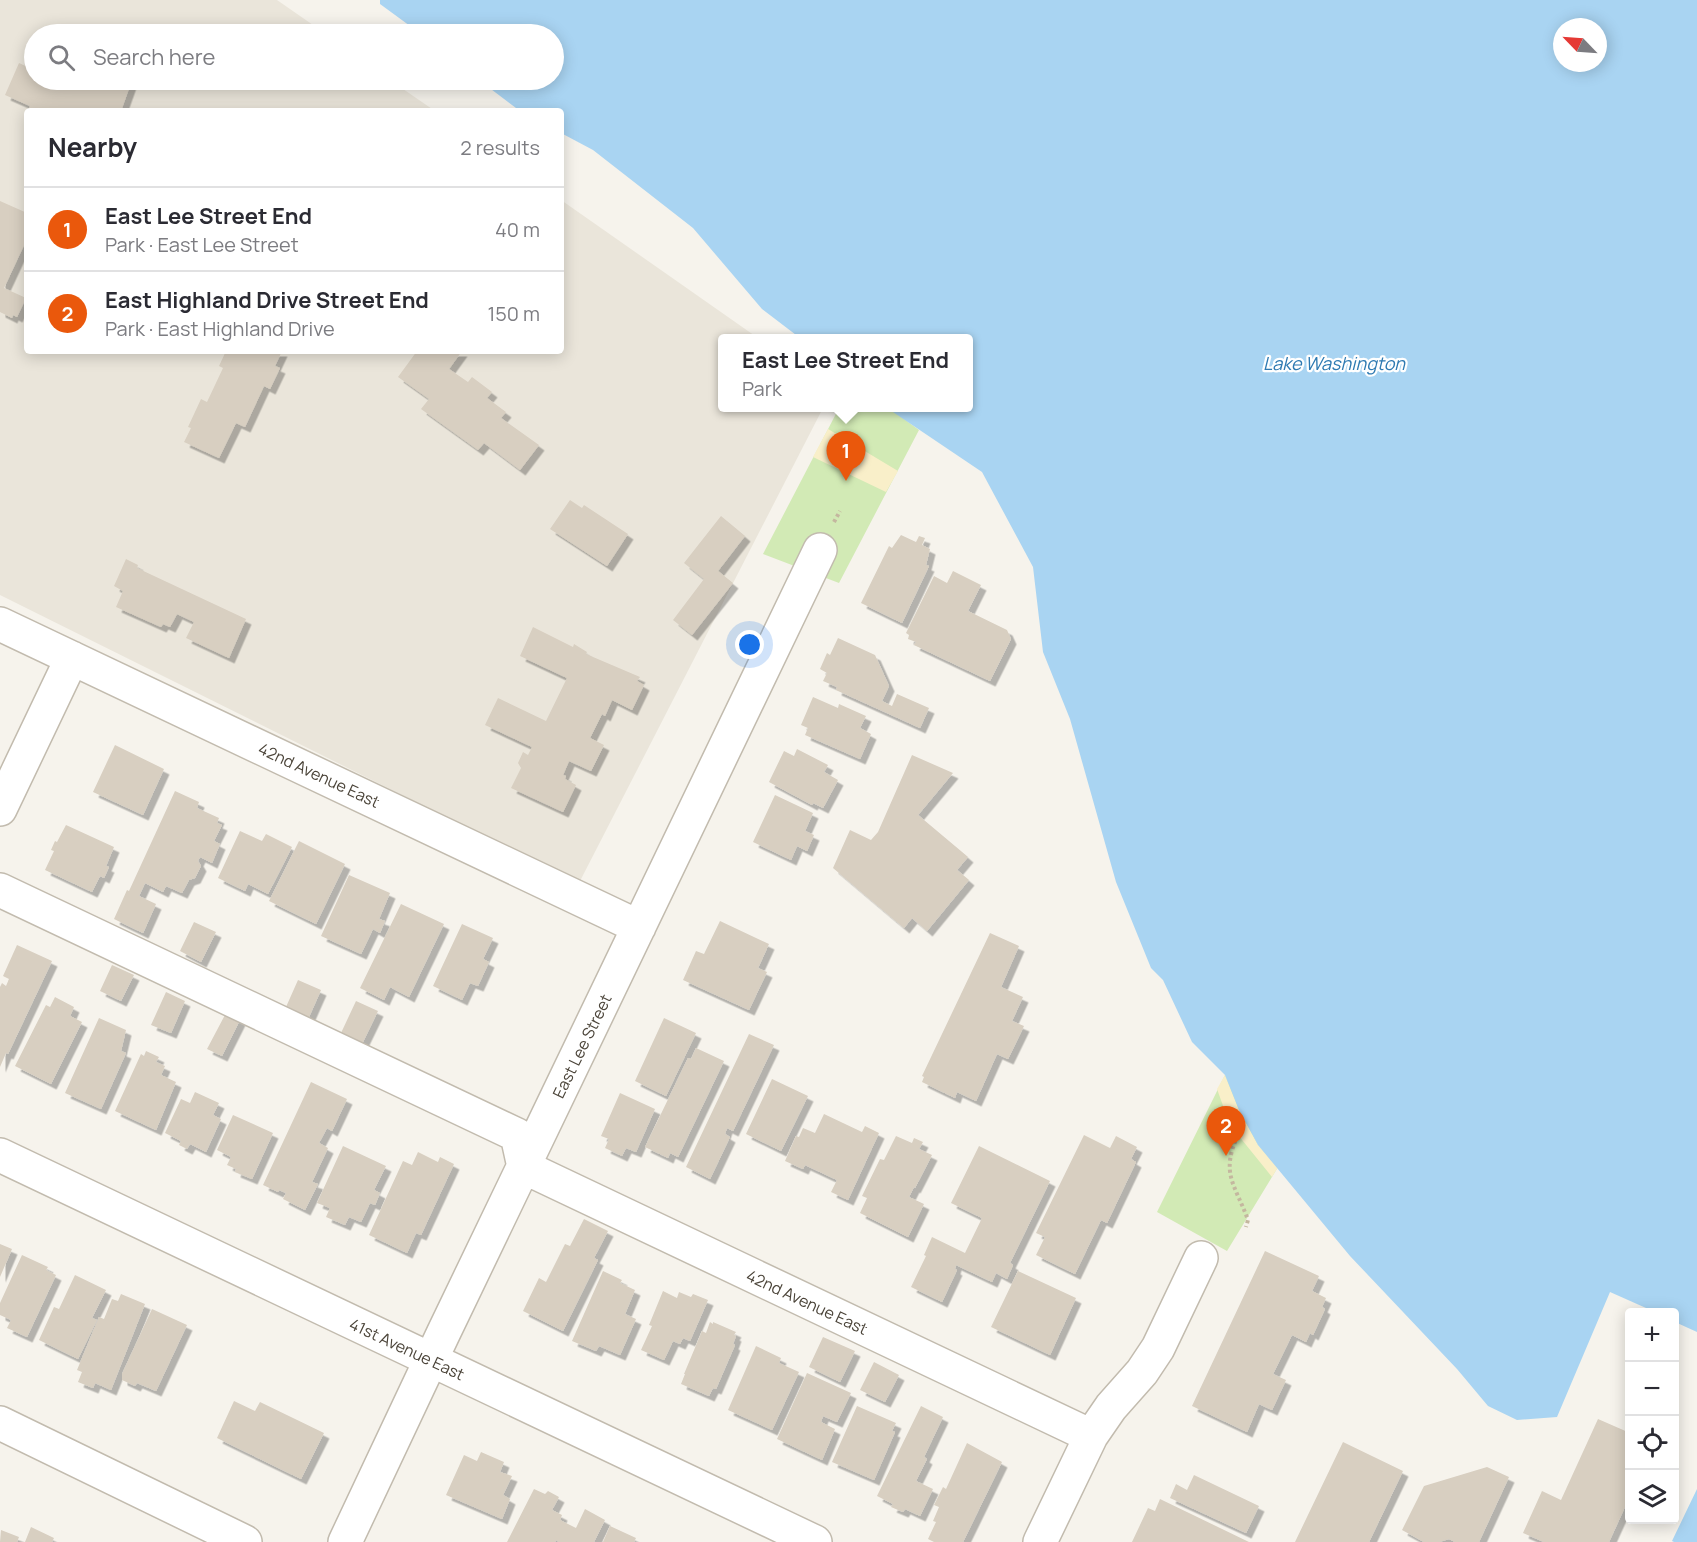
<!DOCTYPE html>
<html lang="en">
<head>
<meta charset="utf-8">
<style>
  :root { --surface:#fff; --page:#f7f7f7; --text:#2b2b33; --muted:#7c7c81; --line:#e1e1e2; --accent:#ea580c }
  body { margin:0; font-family:Manrope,sans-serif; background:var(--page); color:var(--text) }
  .controls { position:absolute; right:18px; bottom:18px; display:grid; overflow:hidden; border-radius:6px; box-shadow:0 3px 15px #0003 }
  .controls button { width:54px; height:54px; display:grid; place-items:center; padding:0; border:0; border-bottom:2px solid var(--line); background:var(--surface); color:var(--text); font:30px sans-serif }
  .compass { position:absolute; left:1553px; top:18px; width:54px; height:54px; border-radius:50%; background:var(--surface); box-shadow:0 3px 15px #0003; rotate:295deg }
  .you { position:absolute; left:750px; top:645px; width:21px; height:21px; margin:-15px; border:4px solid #fff; border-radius:50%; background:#1a73e8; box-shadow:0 0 0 9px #1a73e833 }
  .badge { display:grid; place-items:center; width:39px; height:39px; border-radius:50%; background:var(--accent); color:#fff; font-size:20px; font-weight:700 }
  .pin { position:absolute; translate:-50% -50px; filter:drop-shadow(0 2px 3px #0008) }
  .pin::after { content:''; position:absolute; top:32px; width:21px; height:18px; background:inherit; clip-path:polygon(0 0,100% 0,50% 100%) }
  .popup { position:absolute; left:718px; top:334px; width:255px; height:78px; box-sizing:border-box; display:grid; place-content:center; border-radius:6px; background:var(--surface); filter:drop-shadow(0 2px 4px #0005); font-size:20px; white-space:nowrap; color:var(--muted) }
  .popup b { font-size:22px; color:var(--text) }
  .popup::after { content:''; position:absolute; left:50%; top:100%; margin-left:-12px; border:12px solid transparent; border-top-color:var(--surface) }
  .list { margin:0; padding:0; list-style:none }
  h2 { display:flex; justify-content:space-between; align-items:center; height:78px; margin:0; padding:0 24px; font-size:26px }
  h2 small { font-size:20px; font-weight:400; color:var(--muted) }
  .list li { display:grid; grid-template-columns:39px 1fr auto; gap:18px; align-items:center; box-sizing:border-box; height:84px; padding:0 24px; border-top:2px solid var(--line) }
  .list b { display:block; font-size:22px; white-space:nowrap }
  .list p { margin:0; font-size:20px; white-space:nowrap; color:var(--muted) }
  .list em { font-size:20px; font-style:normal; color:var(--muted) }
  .icon { flex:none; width:33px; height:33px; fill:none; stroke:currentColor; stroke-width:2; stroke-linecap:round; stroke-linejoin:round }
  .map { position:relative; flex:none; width:1697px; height:1542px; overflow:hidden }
  .search { position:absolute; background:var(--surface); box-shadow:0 3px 15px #0003; left:24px; top:24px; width:540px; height:66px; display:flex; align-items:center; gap:15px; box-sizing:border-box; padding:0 21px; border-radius:33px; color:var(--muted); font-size:22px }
  .panel { position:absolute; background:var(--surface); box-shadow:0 3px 15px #0003; left:24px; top:108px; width:540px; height:246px; border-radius:6px }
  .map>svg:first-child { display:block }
  .residential { fill:#eae5da }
  .green { fill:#d2eab5 }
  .sand { fill:#f9efc9 }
  .water { fill:#a9d4f2; fill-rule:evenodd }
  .building { fill:#d8cfc1; filter:url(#shadow) }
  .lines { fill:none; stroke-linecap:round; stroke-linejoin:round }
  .minor-casing { stroke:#c2bbae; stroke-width:36 }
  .path { stroke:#c4b79f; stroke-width:4; stroke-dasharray:3 3; stroke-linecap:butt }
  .minor { stroke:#fff; stroke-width:33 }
  .labels { text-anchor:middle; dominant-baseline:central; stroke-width:4.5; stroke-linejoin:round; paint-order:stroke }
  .street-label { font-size:16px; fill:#4b4439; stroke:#fff }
  .water-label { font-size:18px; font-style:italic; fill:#2e7ab2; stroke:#fff }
</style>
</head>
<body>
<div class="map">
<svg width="1697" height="1542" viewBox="0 0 1697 1542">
  <defs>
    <filter id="shadow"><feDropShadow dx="5.5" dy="5.5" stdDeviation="0" flood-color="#0004"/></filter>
  </defs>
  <rect width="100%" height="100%" fill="#f6f3ec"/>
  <path class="residential" d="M0 0H277L326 34H34V80H390L435 111H27V351H561V200L758 338H723V408H823L579 883 0 595Z"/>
  <path class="green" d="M839 408H889L919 430 839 583 763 554Z
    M1225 1075 1258 1145 1278 1167 1227 1251 1157 1212Z"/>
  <path class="sand" d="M828 429 898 471 886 492 813 457Z
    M1225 1075 1239 1110 1258 1145 1278 1167 1272 1177 1230 1125 1217 1089Z"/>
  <path class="water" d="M380 0H1697V1332L1675 1322 1674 1312H1655L1610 1292 1557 1417 1517 1420 1488 1406 1457 1369 1350 1256 1258 1145 1239 1110 1225 1075 1192 1042 1163 980 1151 968 1116 882 1070 719 1043 652 1033 567 982 472 887 408H969V338H800L762 309 693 228 593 150 561 133V111H520L479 80H554V34H421L380 4ZM1562 27H1598V63H1562Z
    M1697 1489V1542H1674L1672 1541Z"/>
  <path class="building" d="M19 63 34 70V80H89L101 84 103 80H122L131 83 121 111H28L30 106 5 95Z
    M0 201 27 213V243H25L4 288 26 298 17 317 13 315 12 318 0 312Z
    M226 351H282L275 366 280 368 270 389 264 386 245 427 236 423 219 458 184 442 191 428 188 427 201 399 207 402 223 368 219 366Z
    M417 351H462L449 369 468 382 472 377 492 392 487 398 506 412 501 418 539 445 520 470 484 443 478 450 421 409 429 399 398 377Z
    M570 500 582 508 584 505 628 534 607 566 550 529Z
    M721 516 745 536 718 571 733 583 692 635 673 620 704 579 684 563Z
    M901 535 916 542 919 536 925 538 922 545 930 549 926 565 929 566 902 623 861 603 889 546 892 548Z
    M126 559 138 565 137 568 246 619 229 658 186 638 194 622 177 614 170 627 163 624 161 627 116 607 123 591 114 586Z
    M953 571 981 585 968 611 1007 630 1011 639 990 681 914 645 916 642 908 639 909 635 906 633 934 576 947 583Z
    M533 627 573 647 574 644 587 652 586 654 640 677 637 681 644 685 632 710 612 700 605 716 602 714 590 738 604 745 591 771 569 761 563 775 566 776 565 779 576 785 563 812 511 788 521 768 518 763 523 752 528 755 532 747 485 725 498 698 546 721 567 678 520 656Z
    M838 638 875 655 889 686 882 701 892 706 897 694 929 708 920 728 836 690 837 687 823 681 827 673 820 669 827 653 830 655Z
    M813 697 838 708 839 704 866 716 860 728 871 734 860 759 805 735 808 728 801 725Z
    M115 745 164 769 143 815 93 792Z
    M797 749 828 765 824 772 838 780 823 808 813 803 812 805 769 782 784 751 794 756Z
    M912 755 953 773 918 815 968 857 957 870 969 880 927 931 912 918 904 928 833 868 850 830 871 840 878 832Z
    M175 791 199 802 197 808 219 818 217 823 222 825 214 841 220 844 212 863 200 857 198 861 201 866 195 878 189 880 182 893 166 886 163 892 145 883 139 896 156 904 143 933 114 919 127 890 129 891Z
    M775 795 813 813 805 831 814 835 807 851 797 846 791 860 753 842Z
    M66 825 114 847 106 866 109 867 104 878 100 876 92 892 45 870 54 851 51 850 55 841 57 842Z
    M240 831 262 841 266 834 292 847 268 894 248 884 245 891 218 878Z
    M299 841 345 864 316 924 269 901Z
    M349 875 390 893 379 919 385 921 380 933 373 929 361 954 321 936Z
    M401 904 444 924 409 997 390 987 384 1000 360 988Z
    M720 921 769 944 758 968 767 972 749 1010 683 980 696 951 704 954Z
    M194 922 216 932 201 962 180 951Z
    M462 924 493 938 483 959 489 962 478 986 470 983 462 1000 433 986Z
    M990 933 1019 946 1001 987 1023 997 1012 1021 1024 1026 1008 1059 997 1054 976 1101 957 1092 955 1098 922 1082 924 1077 922 1076Z
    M17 945 52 961 8 1054 6 1053 0 1067V987L2 983 6 986 9 979 3 976Z
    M112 965 134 975 121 1001 100 991Z
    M298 980 321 990 309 1017 286 1007Z
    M166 992 185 1001 171 1033 151 1025Z
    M55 997 74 1007 70 1016 82 1022 51 1084 15 1066 46 1005 50 1007Z
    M356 1001 378 1011 362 1044 341 1033Z
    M226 1013 240 1020 222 1056 207 1049Z
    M99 1018 126 1030 121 1051 126 1053 101 1109 65 1093Z
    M664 1018 696 1033 666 1096 635 1081Z
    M749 1034 774 1045 733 1131 727 1128 725 1134 730 1137 710 1179 686 1167Z
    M696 1048 724 1061 678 1157 670 1153 668 1158 645 1147 688 1058 691 1059Z
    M146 1051 159 1057 156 1062 165 1066 161 1075 176 1082 156 1130 115 1111 141 1054 144 1056Z
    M772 1079 808 1096 781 1151 746 1134Z
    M311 1082 347 1099 332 1131 327 1128 319 1143 328 1148 312 1182 318 1184 305 1210 283 1199 286 1193 279 1190 278 1192 263 1185Z
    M195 1092 219 1103 213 1115 221 1119 206 1152 190 1144 187 1149 179 1145 181 1141 165 1133 181 1099 190 1103Z
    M620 1093 655 1109 636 1152 626 1148 622 1156 605 1148 609 1139 601 1136Z
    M824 1114 862 1132 865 1126 879 1133 848 1200 831 1192 837 1180 805 1165 803 1169 785 1161 796 1136 799 1137 803 1128 815 1133Z
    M233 1115 273 1133 252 1179 235 1172 236 1169 227 1165 231 1157 217 1150Z
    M1084 1135 1110 1148 1116 1136 1137 1147 1131 1159 1136 1162 1107 1223 1101 1220 1075 1274 1036 1255 1045 1237 1036 1233Z
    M896 1136 912 1143 914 1138 923 1142 919 1149 932 1155 915 1188 914 1187 909 1197 924 1204 908 1237 860 1213 867 1198 862 1196 880 1159 884 1160Z
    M343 1146 386 1166 374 1190 380 1193 375 1205 370 1203 361 1222 349 1217 345 1225 326 1217 330 1208 317 1203Z
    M979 1146 1050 1181 1010 1263 1013 1265 1007 1279 996 1273 992 1282 956 1265 955 1269 957 1270 942 1302 911 1287 926 1256 924 1255 932 1237 965 1253 982 1218 951 1203Z
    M418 1152 438 1162 440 1157 454 1164 421 1235 416 1233 407 1253 369 1235 403 1161 412 1165Z
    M584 1219 608 1231 594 1258 598 1260 563 1331 523 1311 539 1278 546 1282 565 1244 570 1246Z
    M0 1244 12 1249 0 1277Z
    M1265 1251 1319 1276 1312 1291 1326 1298 1322 1307 1325 1309 1313 1335 1310 1333 1306 1342 1292 1335 1273 1374 1286 1380 1272 1410 1259 1404 1247 1432 1192 1406Z
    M22 1255 48 1267 46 1270 56 1275 27 1337 7 1328 11 1320 0 1315V1303Z
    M603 1271 622 1280 620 1283 635 1290 625 1314 636 1319 620 1355 599 1346 596 1351 572 1341Z
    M1018 1271 1076 1298 1050 1355 991 1327Z
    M75 1275 106 1290 92 1318 97 1320 78 1359 39 1340 54 1307 59 1309Z
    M663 1291 677 1298 679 1292 691 1297 693 1294 708 1300 690 1341 683 1338 680 1344 673 1341 664 1360 641 1350 652 1326 649 1325Z
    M121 1294 145 1304 111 1390 95 1383 93 1388 78 1382 82 1372 77 1370 99 1317 104 1319 112 1299 118 1301Z
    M152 1309 187 1325 156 1391 137 1383 135 1386 122 1380V1374Z
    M710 1322 713 1324V1322L736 1332 734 1335 736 1336 733 1344 735 1345 716 1389 713 1388 709 1396 681 1384 685 1374H684L702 1331 706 1333Z
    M823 1337 855 1351 840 1382 809 1367Z
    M756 1346 781 1358 779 1363 799 1372 772 1430 728 1410Z
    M874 1362 899 1375 885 1402 860 1390Z
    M807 1373 851 1393 837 1422 823 1416 821 1422 835 1429 822 1460 777 1439Z
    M234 1401 255 1411 260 1402 324 1433 301 1479 217 1438Z
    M857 1406 896 1423 892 1431 895 1432 874 1480 832 1462Z
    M921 1406 943 1417 924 1457 927 1459 916 1481 933 1489 920 1516 905 1509 903 1512 891 1507 893 1504 877 1496Z
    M1598 1419 1630 1433V1496L1609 1542H1544L1523 1533 1542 1491 1561 1500Z
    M1343 1442 1403 1471 1369 1542H1295Z
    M967 1443 1002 1462 963 1542H934L928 1539 936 1522 933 1521 939 1507 934 1505 943 1487 946 1489Z
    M481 1452 504 1462 500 1472 512 1476 503 1495 510 1499 502 1519 446 1495 464 1455 477 1461Z
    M1487 1467 1509 1477 1479 1542H1455L1449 1539 1439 1542H1424L1402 1530 1424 1486Z
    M1194 1475 1259 1506 1246 1533 1170 1498 1176 1484 1187 1490Z
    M534 1489 545 1494 548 1491 559 1497 552 1510 562 1515 560 1520 576 1528 585 1509 605 1520 594 1542H559L556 1540 555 1542H507Z
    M1160 1499 1249 1542H1132L1148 1508 1155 1511Z
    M610 1526 636 1538 634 1542H603Z
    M31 1527 54 1538 52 1542H25Z
    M1 1530 19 1537 17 1542H0Z"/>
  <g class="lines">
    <defs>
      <path id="minor" d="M0 624 639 927
        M0 809 72 658
        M0 890 517 1135 524 1167 1091 1436
        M0 1155 815 1542
        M0 1423 245 1542
        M345 1542 443 1334 820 550
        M1040 1542 1091 1436 1111 1407 1142 1372 1158 1348 1201 1258"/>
    </defs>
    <use href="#minor" class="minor-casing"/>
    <path class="path" d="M834 522 840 511
      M1238 1135C1220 1174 1235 1184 1248 1220L1246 1227"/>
    <use href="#minor" class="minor"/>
  </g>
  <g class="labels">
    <g class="street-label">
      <text transform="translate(319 775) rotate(25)">42nd Avenue East</text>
      <text transform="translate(582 1046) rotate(-64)">East Lee Street</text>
      <text transform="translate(807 1302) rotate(25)">42nd Avenue East</text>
      <text transform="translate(407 1349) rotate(25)">41st Avenue East</text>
    </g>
    <g class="water-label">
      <text x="1334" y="363">Lake Washington</text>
    </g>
  </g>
</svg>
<div class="controls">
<button>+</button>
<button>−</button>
<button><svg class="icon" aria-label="locate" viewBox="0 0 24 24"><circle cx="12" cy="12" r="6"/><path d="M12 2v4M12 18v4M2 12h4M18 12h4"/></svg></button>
<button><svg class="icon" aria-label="layers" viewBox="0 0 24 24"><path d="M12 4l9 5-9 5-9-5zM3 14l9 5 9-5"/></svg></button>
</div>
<svg class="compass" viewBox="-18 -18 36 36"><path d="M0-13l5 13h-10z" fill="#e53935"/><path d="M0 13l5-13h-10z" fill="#7c7c81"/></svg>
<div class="you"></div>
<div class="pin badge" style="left:846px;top:481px">1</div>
<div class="popup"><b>East Lee Street End</b>Park</div>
<div class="pin badge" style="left:1226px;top:1156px">2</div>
<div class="search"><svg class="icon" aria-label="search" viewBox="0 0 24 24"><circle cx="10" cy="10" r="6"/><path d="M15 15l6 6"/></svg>Search here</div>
<section class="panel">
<h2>Nearby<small>2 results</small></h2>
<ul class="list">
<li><span class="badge">1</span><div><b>East Lee Street End</b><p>Park · East Lee Street</p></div><em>40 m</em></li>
<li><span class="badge">2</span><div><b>East Highland Drive Street End</b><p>Park · East Highland Drive</p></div><em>150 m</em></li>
</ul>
</section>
</div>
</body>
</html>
